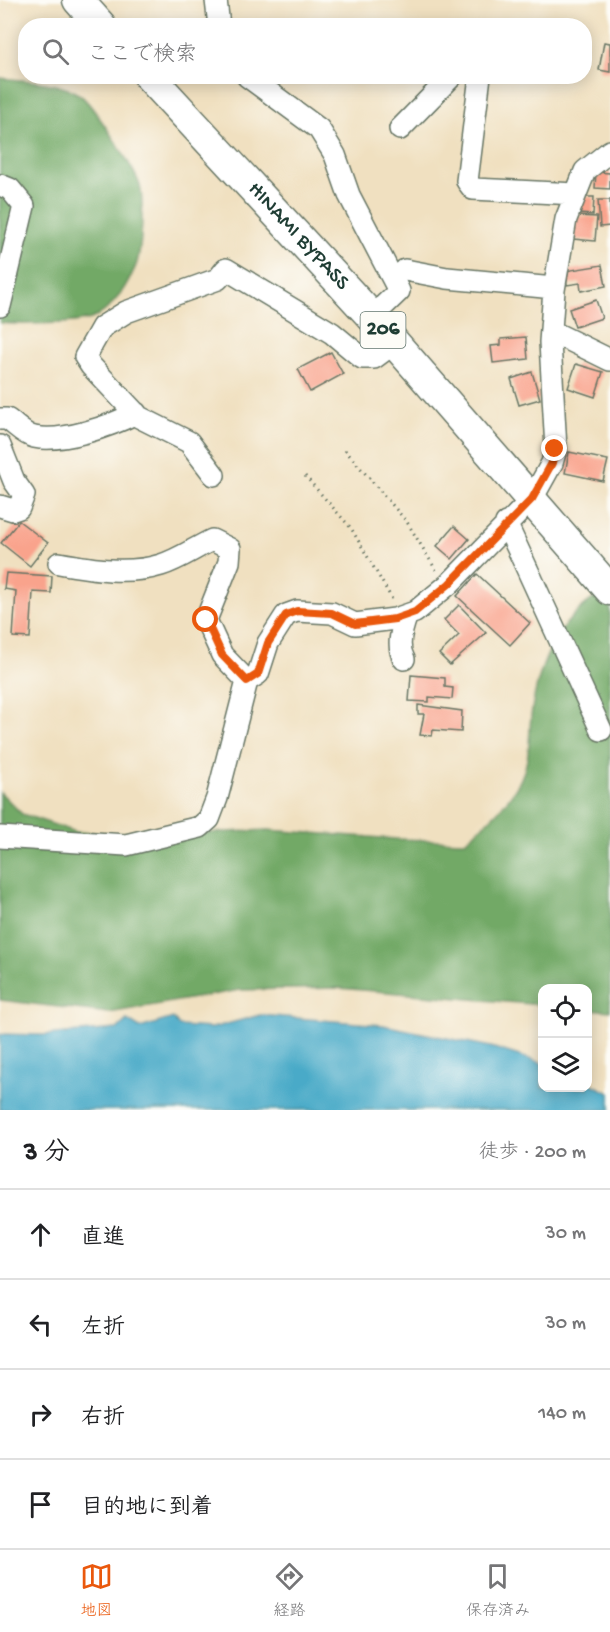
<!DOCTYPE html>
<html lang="ja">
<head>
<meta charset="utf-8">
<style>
  :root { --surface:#fff; --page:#f6f6f6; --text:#202124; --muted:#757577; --line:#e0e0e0; --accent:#ea580c }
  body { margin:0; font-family:"Gochi Hand","Klee One",sans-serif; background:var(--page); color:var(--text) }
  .controls { position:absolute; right:18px; bottom:18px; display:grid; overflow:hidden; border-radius:12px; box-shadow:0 3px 15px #0003 }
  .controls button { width:54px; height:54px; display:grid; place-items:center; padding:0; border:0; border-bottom:2px solid var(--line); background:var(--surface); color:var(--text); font:30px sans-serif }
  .stop { position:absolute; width:18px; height:18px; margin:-14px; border:4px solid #ea580c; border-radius:50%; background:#fff }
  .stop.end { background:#ea580c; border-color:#fff; box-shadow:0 2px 6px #0008 }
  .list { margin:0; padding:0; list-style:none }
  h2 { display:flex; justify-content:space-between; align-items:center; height:78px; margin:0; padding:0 24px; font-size:26px }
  h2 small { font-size:20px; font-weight:400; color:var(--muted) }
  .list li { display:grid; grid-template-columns:39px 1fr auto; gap:18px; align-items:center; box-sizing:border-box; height:90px; padding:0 24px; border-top:2px solid var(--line) }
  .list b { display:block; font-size:22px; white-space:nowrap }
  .list em { font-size:20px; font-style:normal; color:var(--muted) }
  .icon { flex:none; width:33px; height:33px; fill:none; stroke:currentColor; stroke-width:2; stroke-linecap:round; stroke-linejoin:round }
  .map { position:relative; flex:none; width:610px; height:1110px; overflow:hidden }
  .search { position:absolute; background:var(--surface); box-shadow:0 3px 15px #0003; left:18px; right:18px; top:18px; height:66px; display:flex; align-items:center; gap:15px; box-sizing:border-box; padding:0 21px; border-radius:24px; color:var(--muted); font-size:22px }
  .sheet { height:438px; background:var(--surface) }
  nav { display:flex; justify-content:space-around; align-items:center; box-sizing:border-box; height:84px; border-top:2px solid var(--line); background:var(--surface); font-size:16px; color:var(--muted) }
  nav a { display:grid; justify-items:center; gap:3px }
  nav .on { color:var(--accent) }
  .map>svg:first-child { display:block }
  .forest { fill:#72a966; stroke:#48734d; stroke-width:1.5 }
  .water { fill:#49aac8; stroke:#34747e; stroke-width:1.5 }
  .building { fill:#f9a38c }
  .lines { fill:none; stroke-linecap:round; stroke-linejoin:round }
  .minor-casing { stroke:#687665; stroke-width:24 }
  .highway-casing { stroke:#687665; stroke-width:33 }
  .path { stroke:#687665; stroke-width:3; stroke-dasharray:1.5 4.5; stroke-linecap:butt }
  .minor { stroke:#fff; stroke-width:21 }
  .highway { stroke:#fff; stroke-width:30 }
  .route { stroke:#ea580c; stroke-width:8 }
  .labels { text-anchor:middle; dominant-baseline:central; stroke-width:4.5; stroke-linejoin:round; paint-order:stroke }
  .shield { fill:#fdfcf7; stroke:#62766e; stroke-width:1.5 }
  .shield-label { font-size:21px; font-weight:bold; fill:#1f3d34 }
  .street-label { font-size:22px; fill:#1f3d34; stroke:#fdfcf7 }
</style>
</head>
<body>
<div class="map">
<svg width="610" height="1110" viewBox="0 0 610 1110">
  <rect width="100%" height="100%" fill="#fdfcf7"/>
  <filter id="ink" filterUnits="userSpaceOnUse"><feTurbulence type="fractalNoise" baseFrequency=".0167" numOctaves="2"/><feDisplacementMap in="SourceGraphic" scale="12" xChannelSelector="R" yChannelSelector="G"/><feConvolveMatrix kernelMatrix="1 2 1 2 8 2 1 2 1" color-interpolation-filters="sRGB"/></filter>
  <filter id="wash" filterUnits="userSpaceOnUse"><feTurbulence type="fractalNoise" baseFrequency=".008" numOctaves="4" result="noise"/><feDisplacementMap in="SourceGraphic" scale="24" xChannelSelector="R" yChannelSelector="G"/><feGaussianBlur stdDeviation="1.35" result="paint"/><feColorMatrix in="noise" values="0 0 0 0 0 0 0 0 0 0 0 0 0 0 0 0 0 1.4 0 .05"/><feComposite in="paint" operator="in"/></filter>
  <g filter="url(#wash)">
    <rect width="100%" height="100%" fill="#f0e0c0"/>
    <path class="forest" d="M0 78C25 81 58 81 80 95 92 103 136 171 140 186 144 202 142 254 135 268 127 286 111 312 91 319 73 324 20 325 0 323Z
      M610 589V1011L588 1009V988H542V1005L338 988 240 990 109 1013 0 1000V792L22 814 76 832 142 836 268 830 397 839 465 841C486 823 515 799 524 771 530 755 529 734 531 716 538 662 559 614 610 589Z"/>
    <path class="water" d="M260 1015 383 1025 491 1047 542 1063V1088H588V1082L610 1093V1110H0V1034L44 1035 117 1029 127 1020 140 1028 173 1018 179 1026 212 1028Z"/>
    <g id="blocks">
      <path class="building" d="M604 42 610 43V72L599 70Z
        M596 172 610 173V189L595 188Z
        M580 197H594L593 215 579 214Z
        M598 200H610V226L600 227Z
        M575 216 597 217 595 241 573 239Z
        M602 265 606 286 581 291 580 283 567 285 565 271Z
        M596 300 602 318 575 327 569 309Z
        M526 337 528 359 493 363 491 346 501 345V339Z
        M331 352 343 374 310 392 298 369Z
        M576 364 603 372 595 397 568 388Z
        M532 372 540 399 519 405 511 379Z
        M569 452 608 460 603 481 565 473Z
        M19 521 48 543 30 566 1 543Z
        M454 526 469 539 452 559 437 546Z
        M6 573 52 576 51 593 33 592 30 638 13 637 16 591 4 589Z
        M477 574 530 623 510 645 457 596Z
        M459 605 486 633 450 665 439 654 459 635 444 620Z
        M411 675 445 678V687L453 688 452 699 429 697V702L409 701Z
        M418 705 462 711 461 732 433 730 432 736 420 735 424 714H418Z"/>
    </g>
  </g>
  <g filter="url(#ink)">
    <use href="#blocks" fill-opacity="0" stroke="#687665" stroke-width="1.5"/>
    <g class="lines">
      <defs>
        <path id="minor" d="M216 0 219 26
          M247 76 319 129 335 155 349 195 399 291 372 317
          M480 76 467 181 473 189 576 194
          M400 129 452 76
          M0 185 10 189 24 206 0 306
          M405 270 447 278 554 288
          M551 331 610 360
          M0 419H7C16 425 23 434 34 437 62 443 111 426 136 413
          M0 446 14 481 24 495 19 508 13 510 0 506
          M214 475 189 442 139 417 91 366 85 357 102 327 126 312 218 279 226 269 332 333 362 358H374L393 344
          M506 523 601 730
          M59 563C92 569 129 575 161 565 178 560 195 548 212 540L230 549 229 562 206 620 222 655 247 681 258 674 268 643 286 615 297 611 332 613 355 624 395 619 415 612 449 584 532 499 552 463 556 449 550 342 554 290 566 219 585 171 610 151
          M404 659C396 646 402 628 407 615
          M0 837 126 845 200 827 209 819 217 798 247 681"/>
        <g id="highway">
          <path d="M78 0 101 26"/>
          <path id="s1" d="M149 76 372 317 610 590"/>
        </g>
      </defs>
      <use href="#minor" class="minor-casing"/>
      <use href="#highway" class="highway-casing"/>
      <path class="path" d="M345 450 407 522 436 570
        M305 476 351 528 392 599"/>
      <use href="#minor" class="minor"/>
      <use href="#highway" class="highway"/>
    </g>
  </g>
  <g class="lines" filter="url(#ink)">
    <path class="route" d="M206 620 222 655 247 681 258 674 268 643 286 615 297 611 332 613 355 624 395 619 415 612 449 584 532 499 552 463 555 449"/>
  </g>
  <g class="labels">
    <rect class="shield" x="360.5" y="312" width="45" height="36" rx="4.5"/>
    <g class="shield-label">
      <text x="383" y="330">206</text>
    </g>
    <g class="street-label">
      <text stroke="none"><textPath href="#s1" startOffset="219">HINAMI BYPASS</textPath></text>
    </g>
  </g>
</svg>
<div class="controls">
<button><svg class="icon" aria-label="locate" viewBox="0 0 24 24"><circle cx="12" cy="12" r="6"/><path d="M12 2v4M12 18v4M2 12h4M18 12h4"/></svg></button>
<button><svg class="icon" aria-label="layers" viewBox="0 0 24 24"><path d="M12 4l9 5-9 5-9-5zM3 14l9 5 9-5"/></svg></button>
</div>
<div class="stop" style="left:206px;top:620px"></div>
<div class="stop end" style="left:555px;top:449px"></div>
<div class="search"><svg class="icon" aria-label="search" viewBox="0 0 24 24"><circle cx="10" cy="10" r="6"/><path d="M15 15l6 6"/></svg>ここで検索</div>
</div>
<section class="sheet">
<h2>3 分<small>徒歩 · 200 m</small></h2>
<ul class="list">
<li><svg class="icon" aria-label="ahead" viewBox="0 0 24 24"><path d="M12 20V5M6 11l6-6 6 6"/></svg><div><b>直進</b></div><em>30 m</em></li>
<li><svg class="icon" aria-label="left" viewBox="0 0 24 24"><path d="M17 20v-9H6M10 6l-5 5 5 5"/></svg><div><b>左折</b></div><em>30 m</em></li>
<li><svg class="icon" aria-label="right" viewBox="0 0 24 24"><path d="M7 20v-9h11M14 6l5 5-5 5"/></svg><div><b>右折</b></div><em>140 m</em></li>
<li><svg class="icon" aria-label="arrive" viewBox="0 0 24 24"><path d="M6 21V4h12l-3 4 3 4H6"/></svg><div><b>目的地に到着</b></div></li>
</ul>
</section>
<nav>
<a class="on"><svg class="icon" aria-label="map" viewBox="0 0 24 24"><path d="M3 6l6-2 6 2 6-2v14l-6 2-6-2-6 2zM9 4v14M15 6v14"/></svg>地図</a>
<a><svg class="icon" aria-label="directions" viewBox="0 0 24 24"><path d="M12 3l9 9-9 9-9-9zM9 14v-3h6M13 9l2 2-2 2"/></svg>経路</a>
<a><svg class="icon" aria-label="saved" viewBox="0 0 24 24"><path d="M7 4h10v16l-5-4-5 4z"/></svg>保存済み</a>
</nav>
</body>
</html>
